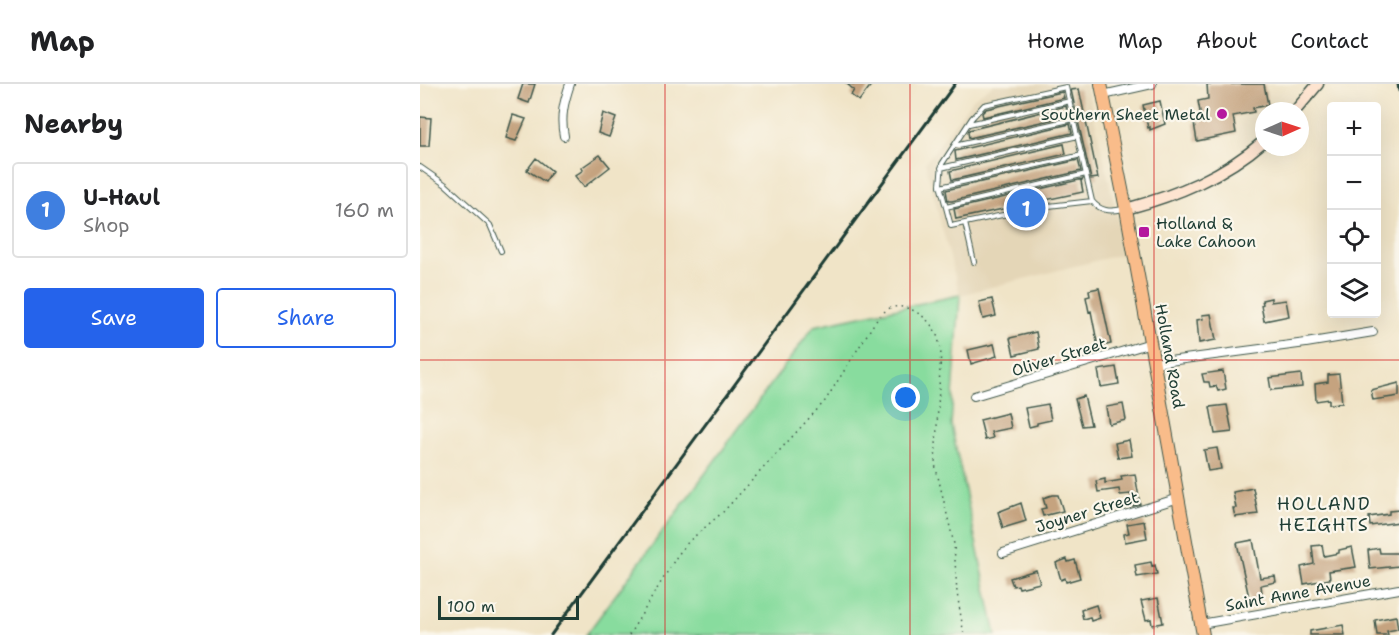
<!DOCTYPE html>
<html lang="en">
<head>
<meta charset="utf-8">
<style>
  :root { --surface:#fff; --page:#f6f6f6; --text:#202124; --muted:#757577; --line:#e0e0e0; --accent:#2563eb }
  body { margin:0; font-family:"Shantell Sans",sans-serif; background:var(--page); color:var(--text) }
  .controls { position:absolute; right:18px; top:18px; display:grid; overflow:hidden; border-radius:6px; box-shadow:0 6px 24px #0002 }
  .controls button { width:54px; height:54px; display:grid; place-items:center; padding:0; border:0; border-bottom:2px solid var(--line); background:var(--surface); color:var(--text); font:30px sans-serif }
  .compass { position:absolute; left:835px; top:18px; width:54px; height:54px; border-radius:50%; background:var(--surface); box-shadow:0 6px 24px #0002; rotate:87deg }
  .scale { position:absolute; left:18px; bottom:15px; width:141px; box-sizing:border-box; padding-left:6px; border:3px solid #1f3d34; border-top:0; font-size:16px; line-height:21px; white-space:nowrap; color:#1f3d34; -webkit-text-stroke:4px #fbf7ec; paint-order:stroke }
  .you { position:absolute; left:486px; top:314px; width:21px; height:21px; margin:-15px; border:4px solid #fff; border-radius:50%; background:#1a73e8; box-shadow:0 0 0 9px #1a73e833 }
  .badge { display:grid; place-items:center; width:39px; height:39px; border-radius:50%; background:var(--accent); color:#fff; font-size:20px; font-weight:700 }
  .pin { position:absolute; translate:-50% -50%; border:3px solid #fff; box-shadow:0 2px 6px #0006 }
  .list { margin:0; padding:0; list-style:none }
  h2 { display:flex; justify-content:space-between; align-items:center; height:78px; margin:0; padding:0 24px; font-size:26px }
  h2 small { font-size:20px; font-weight:400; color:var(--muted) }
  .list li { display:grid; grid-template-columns:39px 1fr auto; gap:18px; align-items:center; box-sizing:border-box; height:96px; margin:0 12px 12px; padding:0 12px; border:2px solid var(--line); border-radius:6px }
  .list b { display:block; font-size:22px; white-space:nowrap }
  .list p { margin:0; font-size:20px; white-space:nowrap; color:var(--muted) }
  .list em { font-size:20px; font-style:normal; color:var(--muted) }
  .actions { display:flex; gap:12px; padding:18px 24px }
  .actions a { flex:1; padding:14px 0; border:2px solid var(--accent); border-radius:6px; text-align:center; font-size:21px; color:var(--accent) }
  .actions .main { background:var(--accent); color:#fff }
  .icon { flex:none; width:33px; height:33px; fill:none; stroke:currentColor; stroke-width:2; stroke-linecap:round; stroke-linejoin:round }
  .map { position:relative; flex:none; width:979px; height:551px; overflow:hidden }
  header { display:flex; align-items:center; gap:36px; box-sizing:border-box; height:84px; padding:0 30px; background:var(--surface); border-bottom:2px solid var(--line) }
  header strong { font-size:28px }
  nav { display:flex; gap:33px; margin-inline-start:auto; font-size:21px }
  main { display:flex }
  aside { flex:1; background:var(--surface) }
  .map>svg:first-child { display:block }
  .built { fill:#e4d6b7 }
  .green { fill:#88dc9e; stroke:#548c69; stroke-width:1.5 }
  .building { fill:#c5a37f }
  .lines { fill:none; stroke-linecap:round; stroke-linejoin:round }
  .lane-casing { stroke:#3e564a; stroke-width:6 }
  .street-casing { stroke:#3e564a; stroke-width:10 }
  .secondary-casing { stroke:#3e564a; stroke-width:13 }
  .primary-casing { stroke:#3e564a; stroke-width:14 }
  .path { stroke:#3e564a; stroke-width:1.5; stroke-dasharray:1.5 4.5; stroke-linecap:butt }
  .lane { stroke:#fff; stroke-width:4 }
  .street { stroke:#fff; stroke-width:8 }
  .secondary { stroke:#fde4d0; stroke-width:10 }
  .primary { stroke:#f9bc8a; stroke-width:12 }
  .rail { stroke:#1f3d34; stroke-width:3 }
  .grid { fill:none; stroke:#d62828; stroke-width:1.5; stroke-opacity:0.55 }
  .poi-dot { fill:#b5179e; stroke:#fbf7ec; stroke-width:2 }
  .labels { text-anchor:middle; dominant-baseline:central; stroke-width:4.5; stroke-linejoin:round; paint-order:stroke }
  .poi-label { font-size:16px; fill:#1f3d34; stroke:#fbf7ec; text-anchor:end }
  .street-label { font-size:16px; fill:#1f3d34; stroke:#fbf7ec }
  .neighbourhood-label { font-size:18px; letter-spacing:1.5px; fill:#1f3d34; stroke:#fbf7ec }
</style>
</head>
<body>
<header>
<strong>Map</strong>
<nav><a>Home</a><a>Map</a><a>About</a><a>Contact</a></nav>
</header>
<main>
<aside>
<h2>Nearby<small></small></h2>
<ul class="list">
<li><span class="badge" style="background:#3f7fe0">1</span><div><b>U-Haul</b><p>Shop</p></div><em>160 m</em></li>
</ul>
<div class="actions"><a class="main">Save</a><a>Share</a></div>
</aside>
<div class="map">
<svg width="979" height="551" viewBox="0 0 979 551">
  <rect width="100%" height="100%" fill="#fbf7ec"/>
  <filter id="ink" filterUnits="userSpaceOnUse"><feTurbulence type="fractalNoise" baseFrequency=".0167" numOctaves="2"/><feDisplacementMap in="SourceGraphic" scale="12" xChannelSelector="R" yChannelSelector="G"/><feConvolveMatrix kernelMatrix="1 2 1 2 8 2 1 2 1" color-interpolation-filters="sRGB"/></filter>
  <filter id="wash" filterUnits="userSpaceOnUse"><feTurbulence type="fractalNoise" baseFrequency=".008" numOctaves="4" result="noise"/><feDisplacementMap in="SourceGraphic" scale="24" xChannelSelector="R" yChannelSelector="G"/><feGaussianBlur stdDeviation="1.35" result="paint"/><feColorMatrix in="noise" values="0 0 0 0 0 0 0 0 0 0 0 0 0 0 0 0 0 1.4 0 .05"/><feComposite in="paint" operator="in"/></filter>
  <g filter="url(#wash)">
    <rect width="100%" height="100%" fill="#f0e4c7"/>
    <path class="built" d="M574 0H666L706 169 540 211 505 79 552 16Z"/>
    <path class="green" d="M540 211 531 341 576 551H166L394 242Z"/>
    <g id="blocks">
      <path class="building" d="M103 0H115L109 19 98 15Z
        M427 0H452L439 17 431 11 434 6Z
        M787 0H844L848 21 833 24 834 28 813 32 816 49 777 57 774 39 782 38 778 17 788 15Z
        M659 5 678 94 671 95 651 6Z
        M642 8 644 14 563 33 562 29 566 25Z
        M740 17 745 40 730 46V43L728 44 723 21Z
        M646 22 648 32 549 54 548 48 549 46Z
        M183 29 196 34 189 53 178 49Z
        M93 31 106 35 96 57 86 54Z
        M0 33 11 34 9 62H0Z
        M650 40 652 49 536 76 535 67Z
        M644 60 646 70 532 96 530 87Z
        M180 71 190 83 164 103 155 92 163 86 161 84Z
        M116 74 132 87 125 98 107 86Z
        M658 76 661 87 532 117H528L526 106Z
        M663 95 661 97 663 108 536 135 534 125Z
        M679 204 691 260 678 263 671 227 669 228 666 213 670 212 669 206Z
        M851 214V218L866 216 869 232 844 237 841 221 843 220 842 216Z
        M572 215 576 232 563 235 559 218Z
        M791 230 796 256 779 259 777 236 783 235 782 231Z
        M616 248 619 265 594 271 590 254Z
        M574 260 577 272 551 280 548 266Z
        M696 283 699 300 681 303 678 286Z
        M803 287 806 305 798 307 796 302 790 303 789 298H784L782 290Z
        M881 290 882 303 851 306 849 294Z
        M919 290 922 319 909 320V315L896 317 895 300 908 298V291Z
        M979 299V312L953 316 951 306Z
        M664 312 671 341 662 342 655 315Z
        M628 320 631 336 617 339V341L609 343 605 324Z
        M703 320 706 336 689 340 686 323Z
        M807 321 812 348 795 350 790 323Z
        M588 329 591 344 571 348 573 354 565 356 560 336Z
        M709 356 712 372 698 374 695 359Z
        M797 364 801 385 788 387 784 366Z
        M715 390 720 420 713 422 711 410 700 411 699 405 678 408 676 397 685 395V399L702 396 701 392Z
        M833 404 838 430 815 433 813 424H816L813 408Z
        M632 411H638L643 427 623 432 621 425 626 424 623 414Z
        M601 419 606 437 583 444 578 428Z
        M979 426V438L950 442 949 433 969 430V427Z
        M724 437 727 454 705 458 704 450 709 449 707 440Z
        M833 456 840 494 855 492 856 498 841 501 842 510 838 511V516L830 518 817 459Z
        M902 461 904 472 919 469V466L932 463 936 483 909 487 910 495 884 500 881 483 894 480 892 462Z
        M959 464 960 469H979V482L950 485 948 466Z
        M647 475 648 478 655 476 660 494 646 498 645 494 641 496 636 479Z
        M731 478 732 482 735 481 737 490 717 493 715 481Z
        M616 486 620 499 599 504 598 501 593 502 590 494Z
        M738 514 743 539 732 541 731 535 726 536 721 517Z
        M676 521 680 534 671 537 670 533 663 535 661 526Z
        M976 532 978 545 967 547 968 551H957L955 536Z
        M923 541 925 551H890V547Z"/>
    </g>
  </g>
  <g filter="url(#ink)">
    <use href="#blocks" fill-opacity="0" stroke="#3e564a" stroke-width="1.5"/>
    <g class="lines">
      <defs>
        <path id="lane" d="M549 40 650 17
          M534 62 654 35
          M0 83 26 101 70 141 81 167
          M521 84 658 52
          M520 103 662 71
          M672 117 620 123 531 142 520 101 522 80 552 34 564 21 646 3 672 117C680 127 690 128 703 125
          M526 123 666 90
          M545 139 554 178"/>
        <path id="street" d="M683 11 732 0
          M144 52C140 33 144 18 150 0
          M734 279 886 259 953 248
          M554 312 731 259
          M583 469 759 414
          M781 540 979 505"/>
        <path id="secondary" d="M875 27 898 0
          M706 125C757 111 804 92 844 57"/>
        <path id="primary" d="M681 0 706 125 783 551"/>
      </defs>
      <use href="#lane" class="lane-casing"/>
      <use href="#street" class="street-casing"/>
      <use href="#secondary" class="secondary-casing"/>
      <use href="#primary" class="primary-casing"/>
      <path class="path" d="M209 551 257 472 269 457 303 428 405 317 455 238C459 234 463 228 468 225 483 217 506 231 513 244 518 250 519 259 521 266L515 380 534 460 537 509 544 551"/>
      <use href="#lane" class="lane"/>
      <use href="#street" class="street"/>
      <use href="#secondary" class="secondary"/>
      <use href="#primary" class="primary"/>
      <path class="rail" d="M978 0 979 7
        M131 551 535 0"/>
    </g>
  </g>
  <path class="grid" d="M245 0V551M490 0V551M734 0V551M0 276H979"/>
  <g class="poi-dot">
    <circle cx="802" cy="30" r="6"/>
    <rect x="718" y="142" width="12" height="12" rx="3"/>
  </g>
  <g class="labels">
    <g class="poi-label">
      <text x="790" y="30">Southern Sheet Metal</text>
      <text x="736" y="139" text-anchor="start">Holland &amp;<tspan x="736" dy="18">Lake Cahoon</tspan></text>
    </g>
    <g class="street-label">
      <text transform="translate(750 272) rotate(80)">Holland Road</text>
      <text transform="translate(639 273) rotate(-17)">Oliver Street</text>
      <text transform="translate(667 428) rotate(-17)">Joyner Street</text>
      <text transform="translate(878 509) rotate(-10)">Saint Anne Avenue</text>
    </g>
    <g class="neighbourhood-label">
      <text x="904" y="420">HOLLAND<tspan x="904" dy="21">HEIGHTS</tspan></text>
    </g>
  </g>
</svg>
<div class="controls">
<button>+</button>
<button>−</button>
<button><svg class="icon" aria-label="locate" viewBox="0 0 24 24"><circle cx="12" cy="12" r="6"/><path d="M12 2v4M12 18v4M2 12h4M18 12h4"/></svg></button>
<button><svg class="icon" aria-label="layers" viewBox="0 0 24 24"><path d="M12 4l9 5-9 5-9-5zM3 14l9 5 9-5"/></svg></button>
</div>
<svg class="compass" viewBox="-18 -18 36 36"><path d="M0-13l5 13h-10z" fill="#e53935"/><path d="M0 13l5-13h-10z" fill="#757577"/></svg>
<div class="scale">100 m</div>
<div class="you"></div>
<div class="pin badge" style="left:606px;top:124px;background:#3f7fe0">1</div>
</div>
</main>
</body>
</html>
